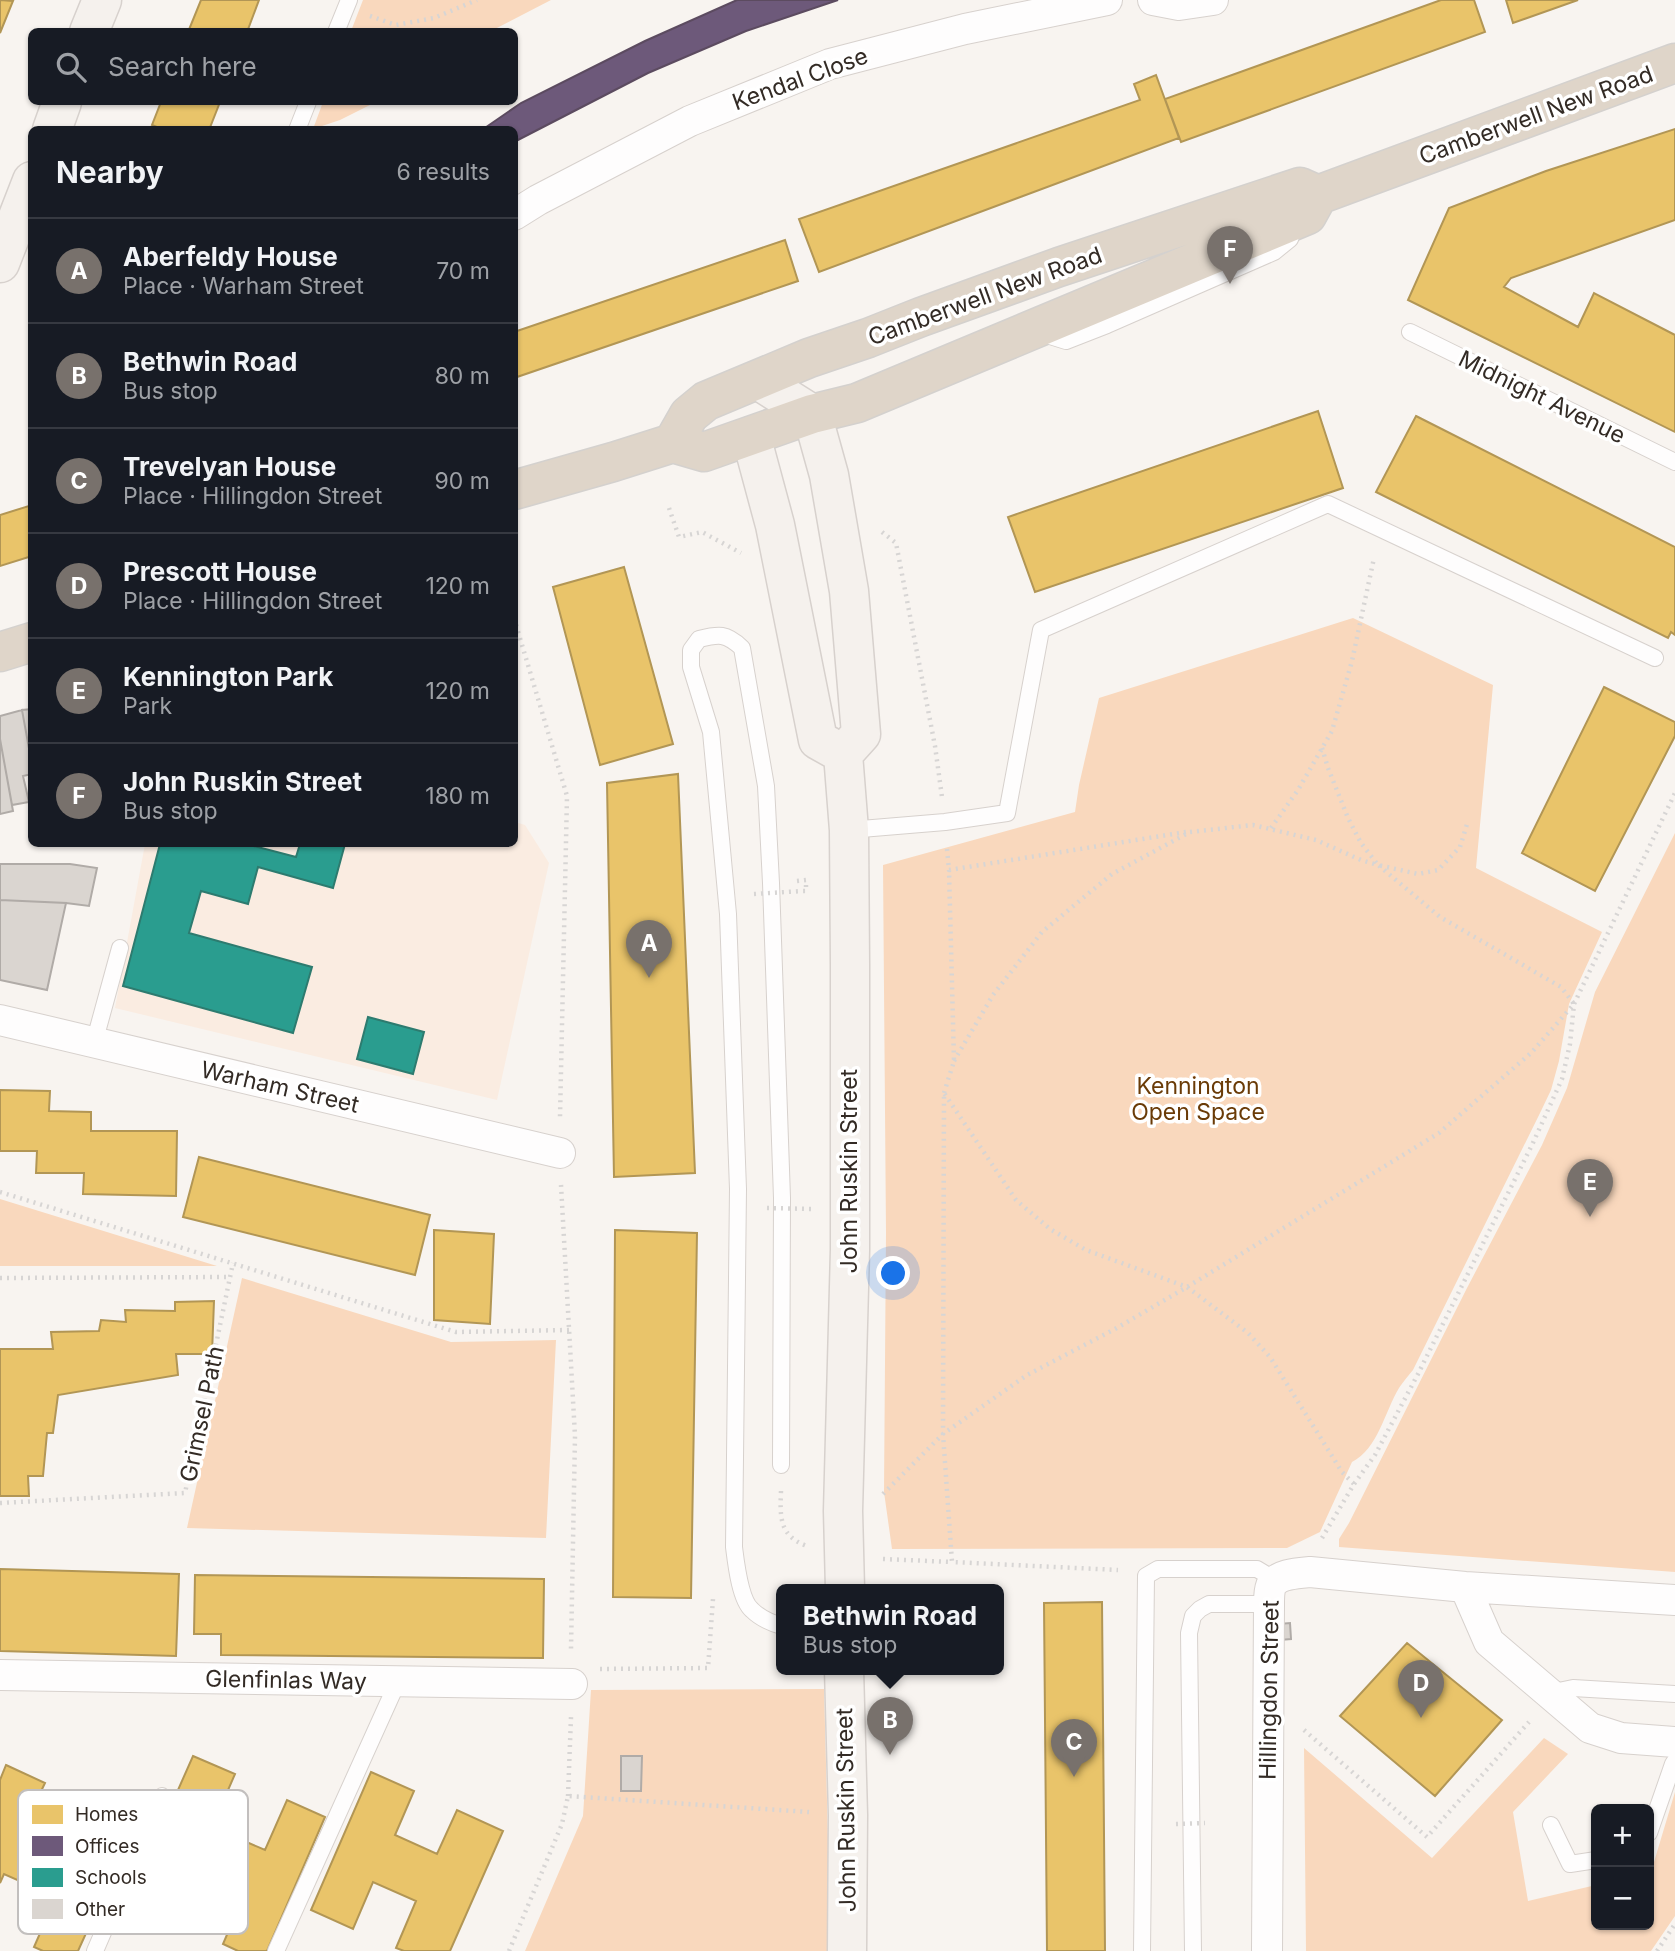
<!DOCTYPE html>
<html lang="en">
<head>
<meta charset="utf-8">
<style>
  :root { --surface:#171b24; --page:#20242c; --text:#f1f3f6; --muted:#9ea1a6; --line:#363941; --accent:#78716c }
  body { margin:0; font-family:Inter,sans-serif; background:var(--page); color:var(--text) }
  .controls { position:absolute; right:21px; bottom:21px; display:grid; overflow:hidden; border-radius:10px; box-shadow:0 2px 5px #0004 }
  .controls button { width:63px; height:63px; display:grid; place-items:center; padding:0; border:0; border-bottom:2px solid var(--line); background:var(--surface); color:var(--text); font:35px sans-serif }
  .you { position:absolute; left:894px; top:1274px; width:24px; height:24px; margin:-18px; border:5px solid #fff; border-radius:50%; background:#1a73e8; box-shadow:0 0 0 10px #1a73e833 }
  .badge { display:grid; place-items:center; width:46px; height:46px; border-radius:50%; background:var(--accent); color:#fff; font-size:23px; font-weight:700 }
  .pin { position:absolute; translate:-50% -58px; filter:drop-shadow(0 2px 4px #0008) }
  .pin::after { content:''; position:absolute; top:37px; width:24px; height:21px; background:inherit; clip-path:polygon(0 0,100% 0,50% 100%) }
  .popup { position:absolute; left:776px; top:1584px; width:228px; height:91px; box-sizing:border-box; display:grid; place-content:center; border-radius:10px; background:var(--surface); filter:drop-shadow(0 2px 5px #0005); font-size:23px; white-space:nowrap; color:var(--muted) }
  .popup b { font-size:26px; color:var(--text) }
  .popup::after { content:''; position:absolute; left:50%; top:100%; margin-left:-14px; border:14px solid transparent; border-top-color:var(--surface) }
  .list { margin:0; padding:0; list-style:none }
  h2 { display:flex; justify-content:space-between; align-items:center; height:91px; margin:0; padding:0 28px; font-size:30px }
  h2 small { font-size:23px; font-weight:400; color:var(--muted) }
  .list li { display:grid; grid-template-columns:46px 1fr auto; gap:21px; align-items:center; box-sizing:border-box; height:105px; padding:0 28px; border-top:2px solid var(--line) }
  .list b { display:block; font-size:26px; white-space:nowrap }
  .list p { margin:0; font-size:23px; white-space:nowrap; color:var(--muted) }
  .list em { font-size:23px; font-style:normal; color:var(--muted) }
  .icon { flex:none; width:38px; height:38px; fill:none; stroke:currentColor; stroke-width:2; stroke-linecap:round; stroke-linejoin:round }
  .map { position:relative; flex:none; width:1675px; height:1951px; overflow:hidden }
  .search { position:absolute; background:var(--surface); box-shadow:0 2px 5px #0004; left:28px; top:28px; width:490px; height:77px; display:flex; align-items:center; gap:18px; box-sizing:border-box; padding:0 24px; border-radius:10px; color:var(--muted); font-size:26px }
  .panel { position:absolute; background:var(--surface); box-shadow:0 2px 5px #0004; left:28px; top:126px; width:490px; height:721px; border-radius:10px }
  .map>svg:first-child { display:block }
  .built { fill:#faece1 }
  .green { fill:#f9d8bd }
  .homes { fill:#e9c46a; stroke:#b29655; stroke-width:2 }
  .offices { fill:#6d597a; stroke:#5c4b60; stroke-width:2 }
  .schools { fill:#2a9d8f; stroke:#2d7b6f; stroke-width:2 }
  .building { fill:#dad5d0; stroke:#b0aba7; stroke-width:2 }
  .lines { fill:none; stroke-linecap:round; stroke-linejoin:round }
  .lane-casing { stroke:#d7d1cd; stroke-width:18 }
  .street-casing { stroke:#d7d1cd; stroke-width:32 }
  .secondary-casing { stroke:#d7d1cd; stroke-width:41 }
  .highway-casing { stroke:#d4d1ce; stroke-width:41 }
  .path { stroke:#d7d5d4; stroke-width:4.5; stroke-dasharray:2 5; stroke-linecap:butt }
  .lane { stroke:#fefdfd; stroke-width:16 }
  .street { stroke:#fefdfd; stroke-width:30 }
  .secondary { stroke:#f5f1ed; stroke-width:38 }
  .highway { stroke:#dfd5c9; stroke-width:38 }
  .path-bridge { stroke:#d7d5d4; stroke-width:4.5; stroke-dasharray:2 5; stroke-linecap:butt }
  .labels { text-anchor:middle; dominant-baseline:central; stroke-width:7; stroke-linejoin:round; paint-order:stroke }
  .street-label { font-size:23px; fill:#332b25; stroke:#fff }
  .park-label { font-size:23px; fill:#6a3b07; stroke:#fff }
  .key { fill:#fff; stroke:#c2bfbe; stroke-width:2 }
  .key-label { font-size:19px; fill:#332b25 }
</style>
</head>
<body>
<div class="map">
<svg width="1675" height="1951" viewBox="0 0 1675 1951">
  <rect width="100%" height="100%" fill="#f8f4f0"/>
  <path class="built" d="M515 822 525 825 549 863 497 1100 115 1008 145 844H514Z"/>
  <path class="green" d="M363 0H551L491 31H351Z
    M323 102H376L340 120 313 129Z
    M1353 618 1493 685 1476 868 1602 932 1569 1004 1559 1061 1551 1090 1541 1111 1413 1370C1408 1376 1403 1382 1399 1388 1385 1411 1378 1449 1352 1462L1320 1532 1287 1548 892 1549 884 1492 886 1233 883 865 1075 812 1079 785 1099 698Z
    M1675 833V1572L1339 1547V1539L1349 1523 1467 1288 1542 1145 1567 1088 1595 992Z
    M0 1199 217 1266H0Z
    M242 1278 451 1342 556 1340 546 1538 187 1528Z
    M824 1689 831 1951H525L583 1816 591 1690Z
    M1544 1738 1568 1754 1513 1812 1528 1901 1596 1885V1925H1649V1873L1651 1872 1675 1792V1916L1651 1951H1306L1304 1748 1432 1858Z"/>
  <path class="homes" d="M0 0 13 1 0 33Z
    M201 0H259L247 32H188Z
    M1441 0H1474L1485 32 1181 142 1165 99Z
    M1506 0H1578L1513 23Z
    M1156 75 1179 138 819 272 799 219 1140 100 1134 84Z
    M161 102H220L209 130H164L152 125Z
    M1675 129V220L1511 278 1504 287 1578 327 1594 293 1675 335V432L1408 300 1449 208 1546 171Z
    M785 240 798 281 514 378V332Z
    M1318 411 1343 488 1035 592 1008 517Z
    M1416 416 1675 547V635L1671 632 1668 638 1376 492Z
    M32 505V556L0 566V515Z
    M624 567 673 744 600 765 553 587Z
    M1604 687 1675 722V736L1595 891 1522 853Z
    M678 774 695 1173 614 1177 607 783Z
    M0 1090 50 1091 49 1111 91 1112V1131H177L176 1196 83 1194 84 1173H36L37 1151H0Z
    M199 1157 430 1215 415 1275 183 1217Z
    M434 1230 494 1234 490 1324 434 1320Z
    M615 1230 697 1233 691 1598 613 1597Z
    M214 1301 212 1354H176L178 1375 58 1395 53 1433H47L43 1476H28L29 1496H0V1349H53L51 1332 99 1331 101 1320 126 1322 125 1310 175 1311V1302Z
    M0 1569 179 1574 176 1656 0 1651Z
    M195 1575 544 1579 543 1658 221 1655V1634H194Z
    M1102 1602 1105 1951H1047L1044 1603Z
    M1407 1643 1502 1720 1435 1796 1340 1716Z
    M193 1756 235 1774 212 1827 265 1850 287 1800 325 1817 267 1951H238L223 1944 244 1895 192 1873 171 1920 129 1901Z
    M6 1765 45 1783 23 1829 74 1852 97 1802 137 1821 78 1951H43L34 1947 56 1897 4 1874 0 1883V1780Z
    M371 1772 414 1791 395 1835 437 1854 457 1810 503 1831 450 1951H404L396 1948 416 1901 373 1882 353 1929 311 1910Z"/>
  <path class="offices" d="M737 0H838L746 31 648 73 514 142V130H482L521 103 645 41Z"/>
  <path class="schools" d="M160 844H246L296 857 300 844H345L333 888 258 867 248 904 201 891 189 933 312 967 293 1033 123 986Z
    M368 1017 424 1032 413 1074 357 1059Z"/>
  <path class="building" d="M32 709V765L22 710Z
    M22 710 32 765V774L23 776 29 802 12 805 0 739V716Z
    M0 739 13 811 0 814Z
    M0 864H70L97 868 89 906 66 903 0 900Z
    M0 900 66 903 47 990 0 980Z
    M1290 1623 1291 1639 1280 1640 1279 1624Z
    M621 1756H642L641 1791H621Z"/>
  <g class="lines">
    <defs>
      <path id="lane" d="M336 32 349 0
        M297 130 308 102
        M1042 330 1050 336 1066 341 1107 325 1274 252 1290 239 1293 231
        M1410 332 1675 462
        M849 830 945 822 1007 813 1041 630 1328 504 1655 658
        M94 1043 120 948
        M781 1465 782 1198 771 883 766 786 742 648C726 633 719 634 699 639L691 650V667L711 732 728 914 738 1189 734 1547C736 1563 740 1600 752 1610 760 1618 771 1623 782 1626
        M1549 1693 1573 1688 1675 1694
        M1551 1825 1570 1864 1596 1860
        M1649 1833 1673 1764 1675 1761
        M95 1951 162 1796
        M276 1951 398 1681
        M1142 1951 1146 1576 1158 1569H1257L1275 1580
        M1193 1951 1189 1633 1193 1616 1200 1609 1209 1604H1269"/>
      <path id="street" d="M1153 0 1179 5 1213 0
        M514 215 538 200 690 121 830 64 965 29 1107 0
        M0 1020 560 1153
        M1465 1587 1489 1642 1590 1728 1621 1738 1675 1742
        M0 1675 572 1684
        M1267 1951 1269 1604C1269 1599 1269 1591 1271 1586 1277 1574 1299 1573 1310 1572L1465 1587 1675 1600"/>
      <path id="secondary" d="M89 32 102 0
        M52 130 62 102
        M0 263 32 181
        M758 380 812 414 829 475 849 591 861 734 843 754 849 830 850 965V1250L843 1511 845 1589
        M751 436 775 525 818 740 843 754
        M844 1669 848 1815 847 1951"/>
      <path id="highway" d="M673 443 689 415 706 401 809 358 868 338 921 317 1059 267 1300 187 1318 195
        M514 490 613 462 673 443 704 452 812 414 857 403 1307 215 1318 195 1675 63
        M0 652 32 642"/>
    </defs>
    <use href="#lane" class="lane-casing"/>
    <use href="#street" class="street-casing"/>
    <use href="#secondary" class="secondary-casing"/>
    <use href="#highway" class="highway-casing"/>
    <path class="path" d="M370 16 396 25 434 18 477 0
      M669 508 679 537 702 532 741 553
      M882 532 896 543 935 746 942 797
      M514 618 567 796 560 1117
      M1322 748 1328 768 1348 818 1361 843 1378 865 1418 874 1438 870 1460 847 1468 821
      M1271 828 1298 790 1332 731 1352 661 1374 558
      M947 849 949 870 1186 832
      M797 881 806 880V891H802
      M954 1061 993 995 1042 932 1112 874 1190 832 1253 825 1316 840 1361 860 1378 865 1440 917 1561 987 1574 1004 1531 1053 1439 1133 1187 1287 1115 1329 1027 1375 943 1434 952 1562 1118 1570
      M944 1093 954 1061 949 870
      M561 1185 575 1436 571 1649
      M0 1192 456 1332 569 1330
      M0 1278 231 1277
      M781 1491C780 1517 779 1536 807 1546
      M883 1494 943 1434 944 1093 1016 1200 1050 1229 1086 1250 1187 1287 1248 1333 1270 1357 1342 1472 1354 1484
      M0 1503 185 1493 233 1263
      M1322 1538 1354 1484 1375 1455 1418 1374 1532 1145 1562 1079 1570 1044 1574 1004 1675 793
      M883 1559 952 1562
      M600 1669 708 1668 713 1599
      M1304 1730 1427 1837 1529 1722
      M568 1796 571 1717
      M509 1951 562 1824 568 1796 809 1812
      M1657 1951 1675 1924"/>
    <use href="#lane" class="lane"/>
    <use href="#street" class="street"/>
    <use href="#secondary" class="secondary"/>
    <use href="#highway" class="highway"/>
    <path class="path-bridge" d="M754 894 802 891
      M767 1208 814 1209
      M1176 1824 1205 1823"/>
  </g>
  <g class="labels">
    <g class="street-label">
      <text transform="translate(800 79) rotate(-20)">Kendal Close</text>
      <text transform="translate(1536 115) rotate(-20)">Camberwell New Road</text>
      <text transform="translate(985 296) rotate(-20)">Camberwell New Road</text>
      <text transform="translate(1542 397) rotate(26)">Midnight Avenue</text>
      <text transform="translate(280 1087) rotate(13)">Warham Street</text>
      <text transform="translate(849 1171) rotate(-90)">John Ruskin Street</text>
      <text transform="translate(202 1414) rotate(-78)">Grimsel Path</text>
      <text transform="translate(286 1680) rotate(1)">Glenfinlas Way</text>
      <text transform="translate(1269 1690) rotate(-89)">Hillingdon Street</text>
      <text transform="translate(846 1810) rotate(-91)">John Ruskin Street</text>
    </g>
    <g class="park-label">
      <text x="1198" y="1086">Kennington<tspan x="1198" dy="26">Open Space</tspan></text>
    </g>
  </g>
  <rect x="18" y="1790" width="230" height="144" rx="10" class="key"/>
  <rect x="32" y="1805" width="31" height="19" fill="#e9c46a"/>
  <rect x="32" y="1836" width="31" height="20" fill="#6d597a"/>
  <rect x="32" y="1868" width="31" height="19" fill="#2a9d8f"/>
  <rect x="32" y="1899" width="31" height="20" fill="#dad5d0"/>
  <g class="key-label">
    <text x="75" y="1821">Homes</text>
    <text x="75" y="1853">Offices</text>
    <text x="75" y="1884">Schools</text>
    <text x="75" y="1916">Other</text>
  </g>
</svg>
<div class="controls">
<button>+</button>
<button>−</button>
</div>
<div class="you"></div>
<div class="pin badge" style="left:649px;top:978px">A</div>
<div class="pin badge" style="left:890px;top:1755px">B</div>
<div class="popup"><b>Bethwin Road</b>Bus stop</div>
<div class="pin badge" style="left:1074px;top:1777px">C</div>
<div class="pin badge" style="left:1421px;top:1718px">D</div>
<div class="pin badge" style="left:1590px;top:1217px">E</div>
<div class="pin badge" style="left:1230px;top:284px">F</div>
<div class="search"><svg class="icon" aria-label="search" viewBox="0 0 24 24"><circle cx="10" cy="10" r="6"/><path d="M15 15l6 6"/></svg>Search here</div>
<section class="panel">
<h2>Nearby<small>6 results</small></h2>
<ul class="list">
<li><span class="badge">A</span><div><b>Aberfeldy House</b><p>Place · Warham Street</p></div><em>70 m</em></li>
<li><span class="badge">B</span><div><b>Bethwin Road</b><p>Bus stop</p></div><em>80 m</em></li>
<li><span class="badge">C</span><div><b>Trevelyan House</b><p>Place · Hillingdon Street</p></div><em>90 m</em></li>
<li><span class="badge">D</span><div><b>Prescott House</b><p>Place · Hillingdon Street</p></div><em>120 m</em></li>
<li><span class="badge">E</span><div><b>Kennington Park</b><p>Park</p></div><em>120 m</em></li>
<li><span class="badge">F</span><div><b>John Ruskin Street</b><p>Bus stop</p></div><em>180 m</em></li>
</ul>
</section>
</div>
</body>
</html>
